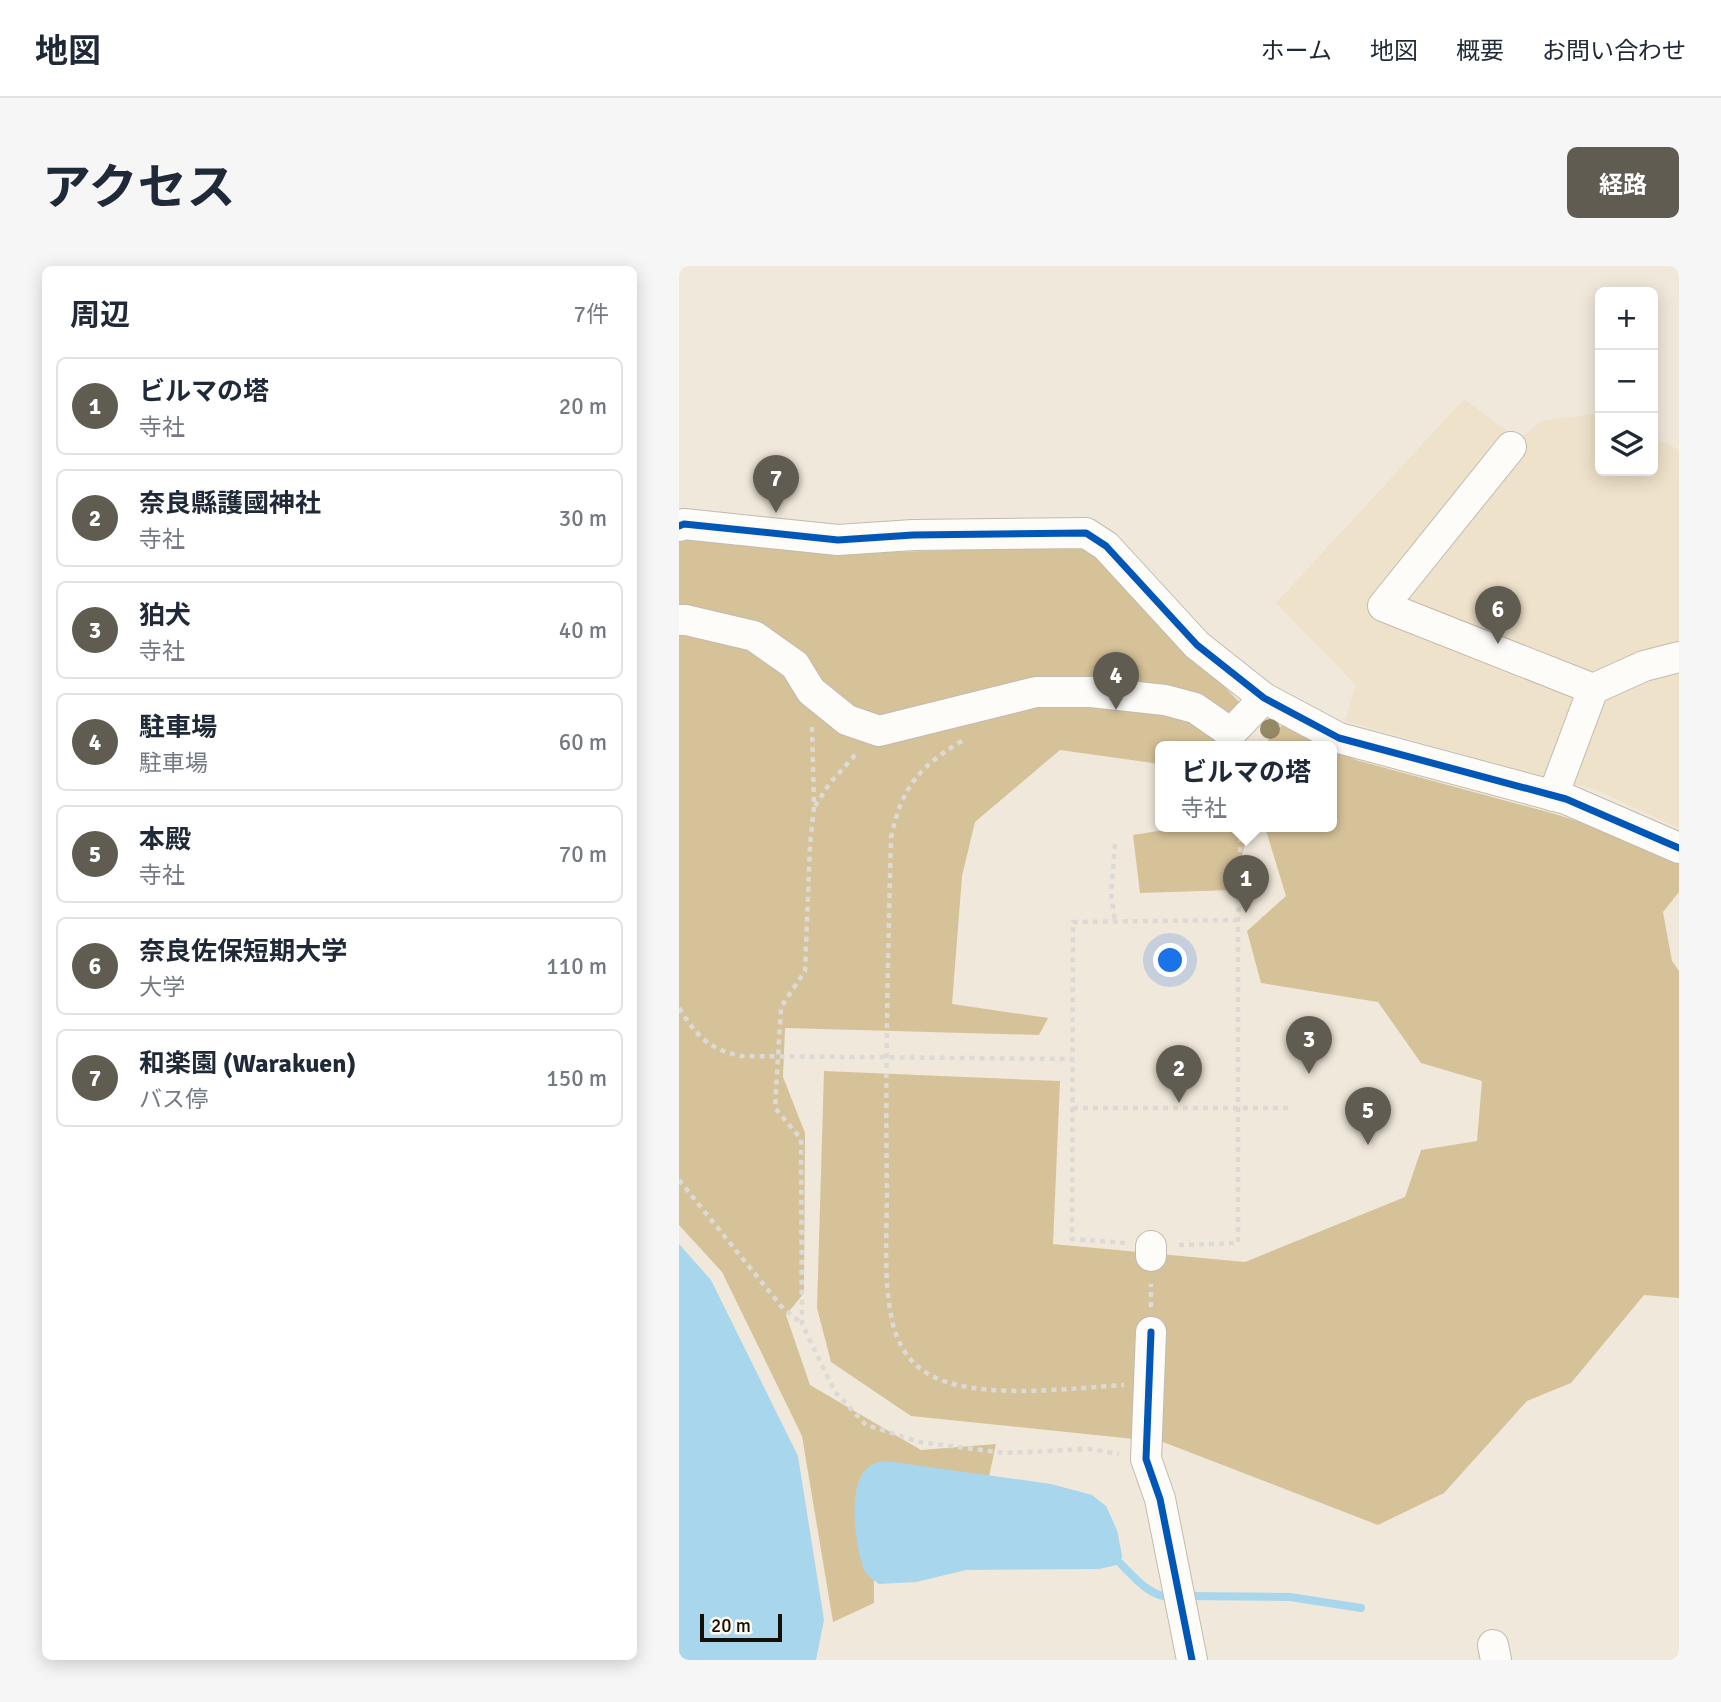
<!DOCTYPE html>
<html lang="ja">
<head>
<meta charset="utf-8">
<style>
  :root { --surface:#fff; --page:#f6f6f7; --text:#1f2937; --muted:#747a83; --line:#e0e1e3; --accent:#615c52 }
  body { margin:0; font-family:Signika,"Noto Sans JP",sans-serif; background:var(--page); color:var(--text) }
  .controls { position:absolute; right:21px; top:21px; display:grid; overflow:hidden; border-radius:10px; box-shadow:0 4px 18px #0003 }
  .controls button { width:63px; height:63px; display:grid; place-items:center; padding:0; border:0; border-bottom:2px solid var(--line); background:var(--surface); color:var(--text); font:35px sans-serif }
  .scale { position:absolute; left:21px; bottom:18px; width:82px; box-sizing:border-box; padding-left:7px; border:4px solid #141008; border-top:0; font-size:19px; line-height:24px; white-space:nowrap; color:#141008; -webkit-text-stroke:5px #fef9ef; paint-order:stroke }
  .you { position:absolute; left:492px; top:695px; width:24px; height:24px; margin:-18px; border:5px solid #fff; border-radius:50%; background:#1a73e8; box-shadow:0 0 0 10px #1a73e833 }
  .badge { display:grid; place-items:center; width:46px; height:46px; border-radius:50%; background:var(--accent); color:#fff; font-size:23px; font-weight:700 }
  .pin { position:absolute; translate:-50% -58px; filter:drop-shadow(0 2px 4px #0008) }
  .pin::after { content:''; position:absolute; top:37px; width:24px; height:21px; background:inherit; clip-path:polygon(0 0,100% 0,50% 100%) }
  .popup { position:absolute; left:476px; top:475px; width:182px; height:91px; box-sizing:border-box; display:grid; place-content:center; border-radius:10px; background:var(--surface); filter:drop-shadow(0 2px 5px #0005); font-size:23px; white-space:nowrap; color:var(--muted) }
  .popup b { font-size:26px; color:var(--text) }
  .popup::after { content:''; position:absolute; left:50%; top:100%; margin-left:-14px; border:14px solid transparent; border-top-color:var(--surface) }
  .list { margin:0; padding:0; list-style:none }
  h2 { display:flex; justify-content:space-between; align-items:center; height:91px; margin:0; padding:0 28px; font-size:30px }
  h2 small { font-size:23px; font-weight:400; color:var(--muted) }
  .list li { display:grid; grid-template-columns:46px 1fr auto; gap:21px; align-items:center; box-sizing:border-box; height:98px; margin:0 14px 14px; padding:0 14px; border:2px solid var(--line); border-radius:10px }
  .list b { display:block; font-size:26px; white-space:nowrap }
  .list p { margin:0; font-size:23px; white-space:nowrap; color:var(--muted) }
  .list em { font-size:23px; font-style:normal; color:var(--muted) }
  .icon { flex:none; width:38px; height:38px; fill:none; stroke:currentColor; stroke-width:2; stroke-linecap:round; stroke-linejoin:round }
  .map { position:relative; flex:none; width:1000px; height:1394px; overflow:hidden; border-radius:10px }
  header { display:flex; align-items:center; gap:42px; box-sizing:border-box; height:98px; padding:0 35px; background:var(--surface); border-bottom:2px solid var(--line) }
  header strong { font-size:33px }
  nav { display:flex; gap:38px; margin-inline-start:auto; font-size:24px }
  .intro { display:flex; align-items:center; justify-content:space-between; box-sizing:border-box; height:168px; padding:0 42px }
  h1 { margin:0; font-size:49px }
  .button { padding:18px 32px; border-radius:10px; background:var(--accent); color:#fff; font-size:24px; font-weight:700 }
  main { display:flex; gap:42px; padding:0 42px }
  aside { flex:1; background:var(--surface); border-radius:10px; box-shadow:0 4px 18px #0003 }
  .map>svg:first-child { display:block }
  .built { fill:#efe2cb }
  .forest { fill:#d6c299 }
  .water { fill:#a8d6ec }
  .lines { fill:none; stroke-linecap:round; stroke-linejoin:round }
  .stream { stroke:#a8d6ec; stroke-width:8 }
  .minor-casing { stroke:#c1bbb0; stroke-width:32 }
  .path { stroke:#dcdad7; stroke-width:4.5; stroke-dasharray:5 5; stroke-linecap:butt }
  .minor { stroke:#fdfcf9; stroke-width:30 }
  .cycleway-casing { stroke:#fef9ef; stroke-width:11 }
  .cycleway { stroke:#0057b8; stroke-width:7 }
  .tree { fill:#978865 }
</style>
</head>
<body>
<header>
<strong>地図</strong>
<nav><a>ホーム</a><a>地図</a><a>概要</a><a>お問い合わせ</a></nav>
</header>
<div class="intro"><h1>アクセス</h1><a class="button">経路</a></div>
<main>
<aside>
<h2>周辺<small>7件</small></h2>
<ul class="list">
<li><span class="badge">1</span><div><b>ビルマの塔</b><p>寺社</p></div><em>20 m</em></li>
<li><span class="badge">2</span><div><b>奈良縣護國神社</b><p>寺社</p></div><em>30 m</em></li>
<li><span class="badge">3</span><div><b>狛犬</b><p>寺社</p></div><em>40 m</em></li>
<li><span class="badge">4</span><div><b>駐車場</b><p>駐車場</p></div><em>60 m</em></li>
<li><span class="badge">5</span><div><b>本殿</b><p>寺社</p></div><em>70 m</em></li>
<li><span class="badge">6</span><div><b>奈良佐保短期大学</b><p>大学</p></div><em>110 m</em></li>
<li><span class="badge">7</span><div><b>和楽園 (Warakuen)</b><p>バス停</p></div><em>150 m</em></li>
</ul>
</aside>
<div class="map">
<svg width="1000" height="1394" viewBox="0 0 1000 1394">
  <rect width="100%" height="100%" fill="#f0e8da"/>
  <path class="built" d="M785 133 840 173 863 155 921 147V205H974V171L1000 184V562L912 522 882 516 666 455 677 419 597 337Z"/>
  <path class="forest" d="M3 273 212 286 412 280 562 438 538 461 544 481H481V498L381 484 296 556 283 610 273 738 369 752 360 769 106 762 104 811 126 867 125 1027 107 1049 131 1119 242 1184 317 1178 306 1229 194 1203 195 1337 154 1356 123 1170 43 1006 0 959V274Z
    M604 458 650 481H583Z
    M653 482 677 494 876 548 995 586 1000 592V626L984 646 993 695 1000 705V1032L965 1029 892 1117 848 1135 765 1227 699 1259 484 1176 232 1150 152 1096 138 1042 145 805 381 815 374 978 566 996 726 931 742 884 798 875 803 815 742 797 699 736 582 717 568 665 607 630 586 561H653Z
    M487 561H567L569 569 552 624 461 627 454 569 486 564Z"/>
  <path class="water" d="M0 978 32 1014 119 1190 145 1354 137 1394H0Z
    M207 1195 372 1218 413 1229 427 1240 438 1264 443 1289 442 1298 420 1303 287 1304 237 1316 200 1318C195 1314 187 1310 185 1303 176 1281 167 1215 191 1200 195 1197 202 1196 207 1195Z"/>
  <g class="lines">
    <path class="stream" d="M442 1298C457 1313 472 1332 494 1331
      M507 1330 611 1331 682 1342"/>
    <defs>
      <path id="minor" d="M832 181 704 340 914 423
        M0 260 5 258 159 274 234 269 407 267 427 280 518 379 585 432 660 472 887 533 1000 582
        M0 354H7L75 370 116 399 132 425 168 454 200 465 357 426H412L486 434 516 442 552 467 585 432
        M874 530 914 423 965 400 1000 391
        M472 990V980
        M472 1066 467 1193 481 1233 513 1394
        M814 1379 817 1394"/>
    </defs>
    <use href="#minor" class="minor-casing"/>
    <path class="path" d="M133 461 135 541 131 579 126 705 102 741 96 842 122 873 123 1058 156 1126 187 1159 241 1176 325 1187 411 1183 440 1188
      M283 475C239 501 222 523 212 572 209 689 206 805 208 922 208 964 204 1014 213 1054 216 1070 225 1089 238 1100 280 1138 391 1122 445 1119
      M136 540 151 517 178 487
      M436 578 432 627 436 655
      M0 742C18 770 28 782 61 790L395 793
      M394 842H613
      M0 914 102 1040 122 1057
      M446 977 393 973 394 656 559 654
      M500 979 559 977V654L562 561
      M472 1041V1018"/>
    <use href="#minor" class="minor"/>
    <defs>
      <path id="cycleway" d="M0 260 5 258 159 274 234 269 407 267 427 280 518 379 585 432 660 472 887 533 1000 582
        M472 1066 467 1193 481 1233 513 1394"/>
    </defs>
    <use href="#cycleway" class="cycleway-casing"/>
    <use href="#cycleway" class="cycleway"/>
  </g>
  <circle class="tree" cx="591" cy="463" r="10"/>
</svg>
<div class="controls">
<button>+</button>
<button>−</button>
<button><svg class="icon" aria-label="layers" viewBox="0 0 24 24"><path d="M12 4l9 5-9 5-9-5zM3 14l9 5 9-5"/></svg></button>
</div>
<div class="scale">20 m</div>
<div class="you"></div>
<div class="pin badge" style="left:567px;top:647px">1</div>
<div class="popup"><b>ビルマの塔</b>寺社</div>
<div class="pin badge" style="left:500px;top:837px">2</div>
<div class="pin badge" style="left:630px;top:808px">3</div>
<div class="pin badge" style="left:437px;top:444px">4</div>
<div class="pin badge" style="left:689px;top:879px">5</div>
<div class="pin badge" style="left:819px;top:378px">6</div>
<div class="pin badge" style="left:97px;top:247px">7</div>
</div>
</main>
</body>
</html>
